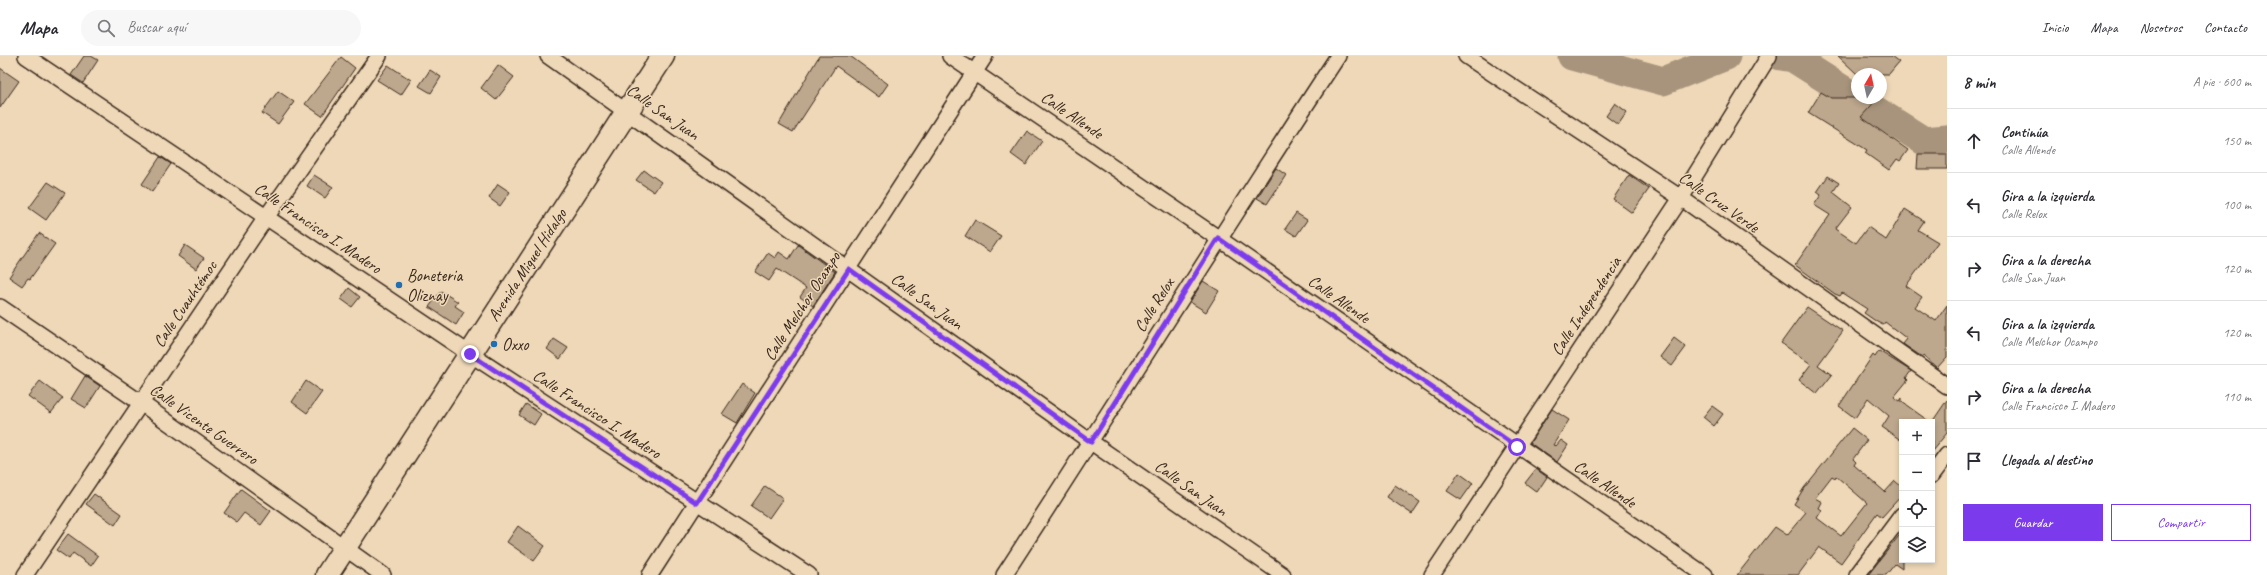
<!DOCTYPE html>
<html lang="es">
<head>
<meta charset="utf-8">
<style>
  :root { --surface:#fff; --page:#f7f7f7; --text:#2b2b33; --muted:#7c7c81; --line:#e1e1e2; --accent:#7c3aed }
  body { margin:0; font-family:Caveat,sans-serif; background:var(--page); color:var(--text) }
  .controls { position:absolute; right:12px; bottom:12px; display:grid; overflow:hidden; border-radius:0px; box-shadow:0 2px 6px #0003 }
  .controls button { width:36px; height:36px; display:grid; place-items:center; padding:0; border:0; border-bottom:1px solid var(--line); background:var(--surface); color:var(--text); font:20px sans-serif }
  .compass { position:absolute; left:1851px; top:12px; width:36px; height:36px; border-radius:50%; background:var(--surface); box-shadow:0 2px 6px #0003; rotate:9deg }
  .stop { position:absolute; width:12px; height:12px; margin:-9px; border:3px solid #7c3aed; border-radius:50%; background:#fff }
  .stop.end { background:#7c3aed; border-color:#fff; box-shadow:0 1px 4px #0008 }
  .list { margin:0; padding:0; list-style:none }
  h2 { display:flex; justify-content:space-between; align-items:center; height:52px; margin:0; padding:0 16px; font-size:17px }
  h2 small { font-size:13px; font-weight:400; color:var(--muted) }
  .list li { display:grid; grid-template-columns:26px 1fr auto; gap:12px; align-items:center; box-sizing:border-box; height:64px; padding:0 16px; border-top:1px solid var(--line) }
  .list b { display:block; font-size:15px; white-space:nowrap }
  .list p { margin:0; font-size:13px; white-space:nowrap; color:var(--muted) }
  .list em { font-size:13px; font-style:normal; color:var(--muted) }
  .actions { display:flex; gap:8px; padding:12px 16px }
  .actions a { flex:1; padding:9px 0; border:1px solid var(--accent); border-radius:0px; text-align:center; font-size:14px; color:var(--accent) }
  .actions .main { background:var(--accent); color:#fff }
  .icon { flex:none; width:22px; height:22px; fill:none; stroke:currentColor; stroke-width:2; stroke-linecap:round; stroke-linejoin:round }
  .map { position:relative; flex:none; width:1947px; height:519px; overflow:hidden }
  header { display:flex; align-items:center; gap:24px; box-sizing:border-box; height:56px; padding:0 20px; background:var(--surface); border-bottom:1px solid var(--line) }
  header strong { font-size:19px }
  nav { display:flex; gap:22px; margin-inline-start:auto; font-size:14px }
  .search { width:280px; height:36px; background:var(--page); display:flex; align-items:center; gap:10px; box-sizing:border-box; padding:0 14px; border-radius:22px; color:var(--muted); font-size:15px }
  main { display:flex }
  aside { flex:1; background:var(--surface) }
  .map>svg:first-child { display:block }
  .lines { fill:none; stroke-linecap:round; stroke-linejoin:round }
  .river { stroke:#a8947c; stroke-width:29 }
  .building { fill:#bda78d; stroke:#3b2a1e; fill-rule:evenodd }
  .street-casing { stroke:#3b2a1e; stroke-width:18 }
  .primary-casing { stroke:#3b2a1e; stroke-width:25 }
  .street { stroke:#efd8b8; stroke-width:15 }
  .primary { stroke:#efd8b8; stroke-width:22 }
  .route { stroke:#7c3aed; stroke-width:5 }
  .poi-dot { fill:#1f6fb2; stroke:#efd8b8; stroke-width:1.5 }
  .labels { text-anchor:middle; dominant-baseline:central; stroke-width:3; stroke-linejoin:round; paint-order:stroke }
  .street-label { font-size:17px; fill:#3b2a1e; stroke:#efd8b8 }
  .poi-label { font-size:17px; fill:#3b2a1e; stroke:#efd8b8; text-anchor:start }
</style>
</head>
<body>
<header>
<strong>Mapa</strong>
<div class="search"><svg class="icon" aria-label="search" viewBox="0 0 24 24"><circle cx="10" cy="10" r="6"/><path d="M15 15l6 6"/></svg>Buscar aquí</div>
<nav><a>Inicio</a><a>Mapa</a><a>Nosotros</a><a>Contacto</a></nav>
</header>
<main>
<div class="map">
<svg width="1947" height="519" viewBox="0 0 1947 519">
  <rect width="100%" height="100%" fill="#efd8b8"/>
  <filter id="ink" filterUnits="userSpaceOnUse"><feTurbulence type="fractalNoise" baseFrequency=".025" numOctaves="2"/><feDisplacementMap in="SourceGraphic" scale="8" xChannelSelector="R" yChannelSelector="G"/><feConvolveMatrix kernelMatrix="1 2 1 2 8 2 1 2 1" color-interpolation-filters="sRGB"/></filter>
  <g filter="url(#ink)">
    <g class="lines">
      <path class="river" d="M1572 0 1663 25 1726 0
        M1781 0 1793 2 1924 85 1947 83"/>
    </g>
    <path class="building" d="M84 0H91L98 4 83 27 71 19Z
      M819 0H850L888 28 879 41 836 10 793 76 779 68Z
      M1838 0H1891L1899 6 1889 18H1857Z
      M341 1 355 12 322 60 305 48Z
      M388 9 411 24 401 39 377 24Z
      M498 9 514 21 496 44 481 32Z
      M0 12 19 25 0 52Z
      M430 14 441 21 431 37 419 30Z
      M278 35 294 46 278 68 262 57Z
      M1821 36 1831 42H1878L1861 61 1908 94 1900 105 1897 103 1889 114 1865 97 1867 94 1808 57Z
      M1615 47 1627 56 1618 69 1606 60Z
      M1027 75 1042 85 1026 109 1011 98Z
      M1918 98H1947V113H1917Z
      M160 101 171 108 152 136 142 128Z
      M1276 112 1286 119 1267 148 1257 142Z
      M644 114 661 126 654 136 636 124Z
      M314 119 333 131 325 142 307 130Z
      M1629 119 1649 133 1632 157 1613 143Z
      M1828 120 1839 127 1833 136 1852 151 1835 173 1856 187 1868 171 1886 184 1905 153 1924 165 1918 174 1938 186 1906 230 1922 241 1915 251 1936 265 1947 249V301L1937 312 1923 299 1922 301 1903 288 1907 283 1885 266 1883 269 1877 266 1864 257 1867 253 1842 237 1840 240 1835 238 1795 209 1830 159 1814 149 1821 139 1817 136Z
      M48 126 65 137 46 164 29 152Z
      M498 128 510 136 500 150 489 142Z
      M1296 157 1307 164 1296 180 1285 173Z
      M975 164 1001 180 990 196 965 180Z
      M39 177 55 188 30 223 28 222 22 230 9 221Z
      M185 189 204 202 196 213 178 200Z
      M798 189 835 216 813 250 800 241 806 232 777 213 769 225 755 216 768 197 775 202 779 196 789 203Z
      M1203 225 1219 235 1206 256 1190 246Z
      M349 232 360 241 352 251 341 243Z
      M441 235 458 246 455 250 464 256 456 269 429 251Z
      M1807 251 1843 275 1818 309 1832 319 1817 338 1799 324 1811 308 1781 287Z
      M1674 282 1686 291 1672 310 1660 301Z
      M554 283 568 292 560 303 547 293Z
      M1879 295 1911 315 1906 322 1908 324 1894 341 1900 345 1902 342V346L1930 366H1902V385L1882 371 1889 360 1868 342 1855 362 1839 350 1873 299 1875 301Z
      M85 320 100 330 86 352 71 343Z
      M40 325 63 342 51 357 28 340Z
      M306 325 322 336 307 357 292 346Z
      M742 328 755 337 737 367 722 358Z
      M1947 344V377L1932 395V366Z
      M526 348 541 358 534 369 519 359Z
      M1712 350 1723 358 1714 370 1703 361Z
      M1552 353 1569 364 1553 389 1556 390 1561 384 1568 389 1557 406 1530 387Z
      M1852 372 1867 384 1853 403 1856 406 1854 409 1885 436 1895 425 1902 431V439L1882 461 1877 457 1841 507 1819 491 1798 519H1737L1775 471 1787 479 1806 456 1794 448 1804 432ZM1832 420 1835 422 1836 420 1867 447 1841 480 1817 462 1822 454 1819 452 1822 446 1815 442Z
      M1536 413 1547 421 1537 436 1525 427Z
      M1459 417 1473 427 1461 444 1447 435Z
      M1395 429 1420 446 1412 458 1387 441Z
      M765 430 783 442 769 462 751 450Z
      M241 433 271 455 261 469 244 457 237 466 224 457Z
      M94 438 122 458 115 469 86 448Z
      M518 470 545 490 534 505 507 486Z
      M1902 476V513L1895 508 1886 519H1868Z
      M68 478 98 500 91 510 73 497 69 503 56 494Z"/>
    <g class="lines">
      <defs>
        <path id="street" d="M26 0 470 298 809 519
          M548 0 1091 386 1283 519
          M950 0 1218 182 1705 519
          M1466 0 1681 142 1947 330
          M0 251 141 347 383 519
          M1932 419 1947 399
          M25 519 267 160 379 0
          M650 519 985 0
          M1004 519C1116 347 1225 172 1338 0
          M1432 519 1681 142 1769 0
          M1857 519 1902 459"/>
        <path id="primary" d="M327 519 663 0"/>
      </defs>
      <use href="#street" class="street-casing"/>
      <use href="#primary" class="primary-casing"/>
      <use href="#street" class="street"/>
      <use href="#primary" class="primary"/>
    </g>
  </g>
  <g class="lines" filter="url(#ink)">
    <path class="route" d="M470 298 697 447 849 213 1091 386 1218 182 1517 391"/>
  </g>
  <g class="poi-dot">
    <circle cx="399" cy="229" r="4"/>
    <circle cx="494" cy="288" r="4"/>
  </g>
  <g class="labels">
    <g class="street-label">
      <text transform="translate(663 56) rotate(35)">Calle San Juan</text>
      <text transform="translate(1072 59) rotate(34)">Calle Allende</text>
      <text transform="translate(1719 146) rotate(35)">Calle Cruz Verde</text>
      <text transform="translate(318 172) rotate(34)">Calle Francisco I. Madero</text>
      <text transform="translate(527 209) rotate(-57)">Avenida Miguel Hidalgo</text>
      <text transform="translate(1339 243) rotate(35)">Calle Allende</text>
      <text transform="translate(927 245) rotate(36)">Calle San Juan</text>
      <text transform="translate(185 248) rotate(-56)">Calle Cuauhtémoc</text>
      <text transform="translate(1154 249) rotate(-58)">Calle Relox</text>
      <text transform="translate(802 250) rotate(-57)">Calle Melchor Ocampo</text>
      <text transform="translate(1586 250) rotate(-57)">Calle Independencia</text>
      <text transform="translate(597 358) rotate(33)">Calle Francisco I. Madero</text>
      <text transform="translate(204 368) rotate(35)">Calle Vicente Guerrero</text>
      <text transform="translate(1605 428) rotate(34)">Calle Allende</text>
      <text transform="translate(1191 432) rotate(35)">Calle San Juan</text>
    </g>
    <g class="poi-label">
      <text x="407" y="219">Boneteria<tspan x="407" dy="20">Oliznay</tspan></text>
      <text x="502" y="288">Oxxo</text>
    </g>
  </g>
</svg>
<div class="controls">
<button>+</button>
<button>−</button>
<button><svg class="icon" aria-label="locate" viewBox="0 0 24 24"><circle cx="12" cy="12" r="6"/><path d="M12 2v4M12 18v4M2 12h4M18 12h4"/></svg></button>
<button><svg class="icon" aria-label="layers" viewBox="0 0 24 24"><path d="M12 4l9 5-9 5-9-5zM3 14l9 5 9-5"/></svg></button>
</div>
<svg class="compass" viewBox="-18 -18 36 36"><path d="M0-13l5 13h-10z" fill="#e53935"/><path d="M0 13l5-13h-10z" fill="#7c7c81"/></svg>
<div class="stop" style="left:1517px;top:391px"></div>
<div class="stop end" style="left:470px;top:298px"></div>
</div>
<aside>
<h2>8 min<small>A pie · 600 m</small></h2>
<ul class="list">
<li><svg class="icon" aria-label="ahead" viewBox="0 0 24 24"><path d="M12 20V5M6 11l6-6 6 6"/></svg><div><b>Continúa</b><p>Calle Allende</p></div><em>150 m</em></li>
<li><svg class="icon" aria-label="left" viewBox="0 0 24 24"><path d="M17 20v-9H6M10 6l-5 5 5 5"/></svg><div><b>Gira a la izquierda</b><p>Calle Relox</p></div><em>100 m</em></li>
<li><svg class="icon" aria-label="right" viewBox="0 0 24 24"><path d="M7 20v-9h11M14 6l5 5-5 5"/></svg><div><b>Gira a la derecha</b><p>Calle San Juan</p></div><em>120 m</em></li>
<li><svg class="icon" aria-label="left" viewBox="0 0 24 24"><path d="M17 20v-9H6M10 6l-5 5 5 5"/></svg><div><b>Gira a la izquierda</b><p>Calle Melchor Ocampo</p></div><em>120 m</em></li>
<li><svg class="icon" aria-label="right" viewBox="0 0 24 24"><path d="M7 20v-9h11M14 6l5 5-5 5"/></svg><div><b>Gira a la derecha</b><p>Calle Francisco I. Madero</p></div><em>110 m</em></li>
<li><svg class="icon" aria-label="arrive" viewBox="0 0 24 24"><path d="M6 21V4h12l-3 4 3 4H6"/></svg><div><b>Llegada al destino</b></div></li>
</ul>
<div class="actions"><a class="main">Guardar</a><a>Compartir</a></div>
</aside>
</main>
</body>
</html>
